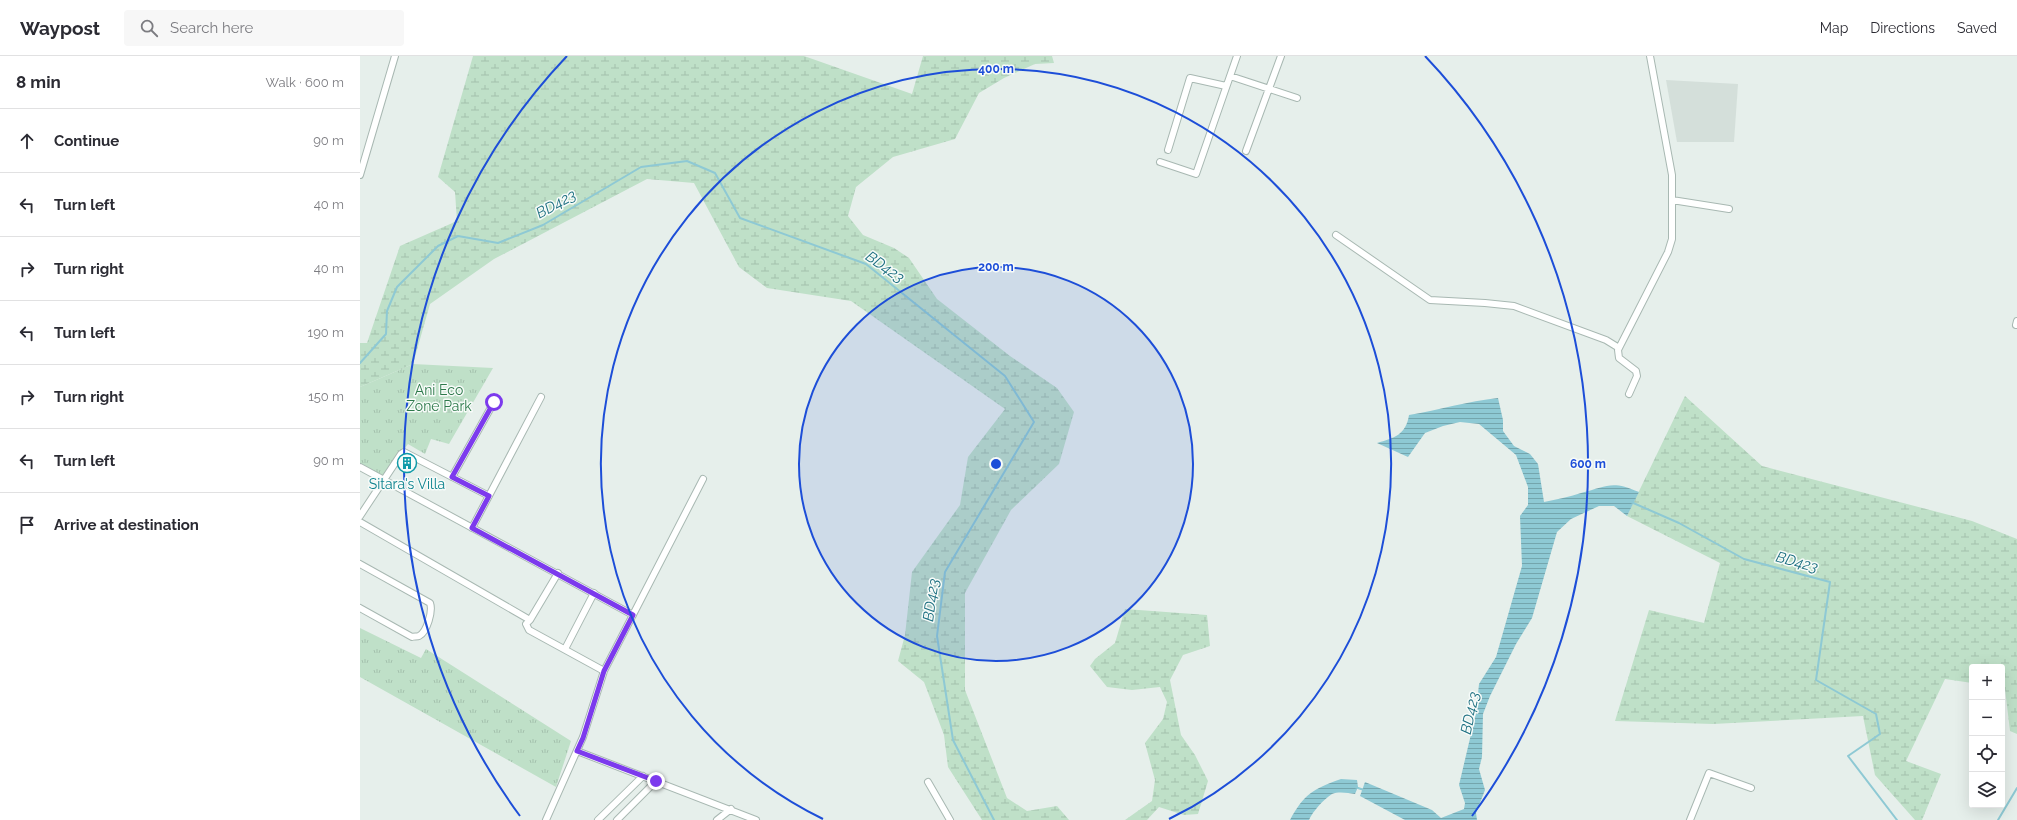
<!DOCTYPE html>
<html lang="en">
<head>
<meta charset="utf-8">
<style>
  :root { --surface:#fff; --page:#f7f7f7; --text:#2b2b33; --muted:#7c7c81; --line:#e1e1e2 }
  body { margin:0; font-family:Raleway,sans-serif; background:var(--page); color:var(--text) }
  .controls { position:absolute; right:12px; bottom:12px; display:grid; overflow:hidden; border-radius:4px; box-shadow:0 4px 16px #0002 }
  .controls button { width:36px; height:36px; display:grid; place-items:center; padding:0; border:0; border-bottom:1px solid var(--line); background:var(--surface); color:var(--text); font:20px sans-serif }
  .stop { position:absolute; width:12px; height:12px; margin:-9px; border:3px solid #7c3aed; border-radius:50%; background:#fff }
  .stop.end { background:#7c3aed; border-color:#fff; box-shadow:0 1px 4px #0008 }
  .list { margin:0; padding:0; list-style:none }
  h2 { display:flex; justify-content:space-between; align-items:center; height:52px; margin:0; padding:0 16px; font-size:17px }
  h2 small { font-size:13px; font-weight:400; color:var(--muted) }
  .list li { display:grid; grid-template-columns:26px 1fr auto; gap:12px; align-items:center; box-sizing:border-box; height:64px; padding:0 16px; border-top:1px solid var(--line) }
  .list b { display:block; font-size:15px; white-space:nowrap }
  .list em { font-size:13px; font-style:normal; color:var(--muted) }
  .icon { flex:none; width:22px; height:22px; fill:none; stroke:currentColor; stroke-width:2; stroke-linecap:round; stroke-linejoin:round }
  .map { position:relative; flex:none; width:1657px; height:764px; overflow:hidden }
  header { display:flex; align-items:center; gap:24px; box-sizing:border-box; height:56px; padding:0 20px; background:var(--surface); border-bottom:1px solid var(--line) }
  header strong { font-size:19px }
  nav { display:flex; gap:22px; margin-inline-start:auto; font-size:14px }
  .search { width:280px; height:36px; background:var(--page); display:flex; align-items:center; gap:10px; box-sizing:border-box; padding:0 14px; border-radius:4px; color:var(--muted); font-size:15px }
  main { display:flex }
  aside { flex:1; background:var(--surface) }
  .map>svg:first-child { display:block }
  .built { fill:#d4dfda }
  .grass { fill:url(#grass-tufts) }
  .wetland { fill:url(#wetland-marsh) }
  .water { fill:url(#water-rules) }
  .lines { fill:none; stroke-linecap:round; stroke-linejoin:round }
  .stream { stroke:#8ec9d4; stroke-width:2 }
  .minor-casing { stroke:#a8b8b2; stroke-width:8 }
  .minor { stroke:#fff; stroke-width:6 }
  .route { stroke:#7c3aed; stroke-width:5 }
  .ring { fill:none; stroke:#1d4ed8; stroke-width:2 }
  .labels { text-anchor:middle; dominant-baseline:central; stroke-width:3; stroke-linejoin:round; paint-order:stroke }
  .park-label { font-size:14px; fill:#2d7a4b; stroke:#f7fbf9 }
  .culture-label { font-size:14px; fill:#0d838f; stroke:#f7fbf9 }
  .water-label { font-size:15px; font-style:italic; fill:#1c6f80; stroke:#f7fbf9 }
  .centre { fill:#1d4ed8; stroke:#f7fbf9; stroke-width:2 }
  .ring-label { font-size:12px; text-anchor:middle; font-weight:bold; fill:#1d4ed8; stroke:#f7fbf9; stroke-width:3; stroke-linejoin:round; paint-order:stroke }
</style>
</head>
<body>
<header>
<strong>Waypost</strong>
<div class="search"><svg class="icon" aria-label="search" viewBox="0 0 24 24"><circle cx="10" cy="10" r="6"/><path d="M15 15l6 6"/></svg>Search here</div>
<nav><a>Map</a><a>Directions</a><a>Saved</a></nav>
</header>
<main>
<aside>
<h2>8 min<small>Walk · 600 m</small></h2>
<ul class="list">
<li><svg class="icon" aria-label="ahead" viewBox="0 0 24 24"><path d="M12 20V5M6 11l6-6 6 6"/></svg><div><b>Continue</b></div><em>90 m</em></li>
<li><svg class="icon" aria-label="left" viewBox="0 0 24 24"><path d="M17 20v-9H6M10 6l-5 5 5 5"/></svg><div><b>Turn left</b></div><em>40 m</em></li>
<li><svg class="icon" aria-label="right" viewBox="0 0 24 24"><path d="M7 20v-9h11M14 6l5 5-5 5"/></svg><div><b>Turn right</b></div><em>40 m</em></li>
<li><svg class="icon" aria-label="left" viewBox="0 0 24 24"><path d="M17 20v-9H6M10 6l-5 5 5 5"/></svg><div><b>Turn left</b></div><em>190 m</em></li>
<li><svg class="icon" aria-label="right" viewBox="0 0 24 24"><path d="M7 20v-9h11M14 6l5 5-5 5"/></svg><div><b>Turn right</b></div><em>150 m</em></li>
<li><svg class="icon" aria-label="left" viewBox="0 0 24 24"><path d="M17 20v-9H6M10 6l-5 5 5 5"/></svg><div><b>Turn left</b></div><em>90 m</em></li>
<li><svg class="icon" aria-label="arrive" viewBox="0 0 24 24"><path d="M6 21V4h12l-3 4 3 4H6"/></svg><div><b>Arrive at destination</b></div></li>
</ul>
</aside>
<div class="map">
<svg width="1657" height="764" viewBox="0 0 1657 764">
  <defs>
    <pattern id="grass-tufts" width="24" height="20" patternUnits="userSpaceOnUse"><rect width="24" height="20" fill="#bfe0c8"/><path d="M3 7l-1-3M5 7V3M7 7l1-3M15 17l-1-3M17 17v-4M19 17l1-3" fill="none" stroke="#a4c1ad"/></pattern>
    <pattern id="wetland-marsh" width="20" height="14" patternUnits="userSpaceOnUse"><rect width="20" height="14" fill="#bfe0c8"/><path d="M1 5h8M5 5V1M11 12h8M15 12V8" fill="none" stroke="#a4c1ad"/></pattern>
    <pattern id="water-rules" width="6" height="5" patternUnits="userSpaceOnUse"><rect width="6" height="5" fill="#8ec9d4"/><path d="M0 2.5h6" fill="none" stroke="#74a5ad"/></pattern>
  </defs>
  <rect width="100%" height="100%" fill="#e6efeb"/>
  <path class="built" d="M1306 24 1378 28 1374 86H1317Z"/>
  <path class="grass" d="M53 308 133 312 89 388 71 383 65 398 48 388 23 421 2 408 0 411V331Z
    M0 572 61 602 66 593 211 685 196 731 0 621Z"/>
  <path class="wetland" d="M113 0H444L552 38 563 0H692L694 7 675 8 644 22 619 37 595 83 533 101 496 131 488 160 503 179 534 192 549 202 577 243 650 300 697 332 714 356 699 408 651 454 605 537V634L647 742 667 755 697 750 709 764H622L588 711 584 679 564 626 538 605 545 579 552 516 600 449 608 401 645 353 491 245 407 232 379 211 334 127 287 123 134 203 70 248 53 308 0 331V287H7L40 190 97 165 95 136 78 121Z
    M1325 340 1402 410 1612 465 1657 483V678L1650 675 1645 633 1642 632V611H1612V627L1585 623 1546 705 1581 718 1562 764H1555L1515 719 1503 660 1353 668 1255 665 1289 554 1344 567 1360 507 1267 460Z
    M765 553 847 559 850 590 823 599 810 624 821 679 835 699 848 725 838 758 824 759 799 751 787 764H765L792 745 795 724 785 687 803 663 807 646 800 631 772 634 747 631 730 610 735 603 755 587Z"/>
  <path class="water" d="M1138 342 1143 364V375L1154 390 1170 398 1178 408 1184 446C1197 443 1209 441 1221 437 1247 430 1252 424 1279 436L1267 460 1254 450H1239L1211 463 1197 476 1172 562 1156 588 1130 640 1123 658 1122 701 1119 713 1125 734 1116 757 1117 764H1045L1000 740 1005 726 1072 754 1081 762 1104 753 1105 747 1099 729 1116 657 1119 628 1136 601 1162 510 1160 460 1168 449V431L1156 399 1119 368 1100 366 1083 370 1065 377 1048 401 1017 387C1034 382 1046 379 1049 359 1079 354 1108 345 1138 342Z
    M981 723 997 724 998 731 995 738C988 737 979 735 972 738 964 743 953 755 949 764H930C944 738 953 733 981 723Z"/>
  <g class="lines">
    <path class="stream" d="M0 307 26 278 27 255 37 231 78 190 98 180 138 187 183 169 281 111 327 105 355 117 380 162 506 208 645 320 674 366 585 516 577 580 593 684 634 764
      M1271 446 1319 467 1384 503 1470 526 1456 624 1516 658 1520 678 1488 700 1537 764
      M995 731 1004 734
      M1638 764 1657 732"/>
    <defs>
      <path id="minor" d="M870 20 937 42
        M808 94 830 22 866 30
        M886 95 921 0
        M800 106 836 118 877 0
        M0 119 35 0
        M1312 144 1369 153
        M976 179 1070 244 1125 247 1154 250 1246 284 1259 292
        M1656 269 1657 265
        M1269 338 1277 320 1276 315 1259 302 1258 294 1308 196 1312 183V119L1290 0
        M0 411 273 559
        M92 421 134 346
        M0 460 41 398 44 396 129 440
        M0 466 170 564 198 517
        M112 472 181 341
        M0 508 70 547C73 555 67 576 59 580 57 581 54 580 52 581L0 552
        M170 564 166 568 169 574 244 615
        M205 593 234 537
        M217 695 396 764
        M568 726 590 764
        M186 764 223 681 244 615 343 423
        M238 764 283 720
        M257 764 296 725
        M357 764 371 753
        M1330 764 1349 717 1391 732"/>
    </defs>
    <use href="#minor" class="minor-casing"/>
    <use href="#minor" class="minor"/>
  </g>
  <g class="lines">
    <path class="route" d="M134 346 92 421 129 440 112 472 273 559 244 615 223 682 217 695 296 725"/>
  </g>
  <circle cx="636" cy="408" r="197" fill="#1d4ed8" fill-opacity=".12"/>
  <g class="ring">
    <circle cx="636" cy="408" r="197"/>
    <path d="M463 763A395 395 0 1 1 809 763"/>
    <path d="M160 760A592 592 0 0 1 207 0M1065 0A592 592 0 0 1 1112 760"/>
  </g>
  <defs>
    <symbol id="building-ring" viewBox="-11 -11 22 22"><circle r="9.5" fill="#f7fbf9" stroke="#0f9aa8" stroke-width="1.5"/><path d="M-4-6H4V6H1V3H-1V6H-4ZM-2.5-4.3h1.7v1.8h-1.7ZM.8-4.3h1.7v1.8H.8ZM-2.5-1h1.7V.8h-1.7ZM.8-1h1.7V.8H.8Z" fill="#0f9aa8"/></symbol>
  </defs>
  <g fill-rule="evenodd">
    <use href="#building-ring" x="36" y="396" width="22" height="22"/>
  </g>
  <g class="labels">
    <g class="park-label">
      <text x="79" y="334">Ani Eco<tspan x="79" dy="16">Zone Park</tspan></text>
    </g>
    <g class="culture-label">
      <text x="47" y="428">Sitara's Villa</text>
    </g>
    <g class="water-label">
      <text transform="translate(196 148) rotate(-29)">BD423</text>
      <text transform="translate(525 211) rotate(35)">BD423</text>
      <text transform="translate(1437 506) rotate(15)">BD423</text>
      <text transform="translate(571 544) rotate(-82)">BD423</text>
      <text transform="translate(1110 657) rotate(-78)">BD423</text>
    </g>
  </g>
  <circle cx="636" cy="408" r="6" class="centre"/>
  <g class="ring-label">
    <text x="636" y="17">400 m</text>
    <text x="636" y="215">200 m</text>
    <text x="1228" y="412">600 m</text>
  </g>
</svg>
<div class="controls">
<button>+</button>
<button>−</button>
<button><svg class="icon" aria-label="locate" viewBox="0 0 24 24"><circle cx="12" cy="12" r="6"/><path d="M12 2v4M12 18v4M2 12h4M18 12h4"/></svg></button>
<button><svg class="icon" aria-label="layers" viewBox="0 0 24 24"><path d="M12 4l9 5-9 5-9-5zM3 14l9 5 9-5"/></svg></button>
</div>
<div class="stop" style="left:134px;top:346px"></div>
<div class="stop end" style="left:296px;top:725px"></div>
</div>
</main>
</body>
</html>
